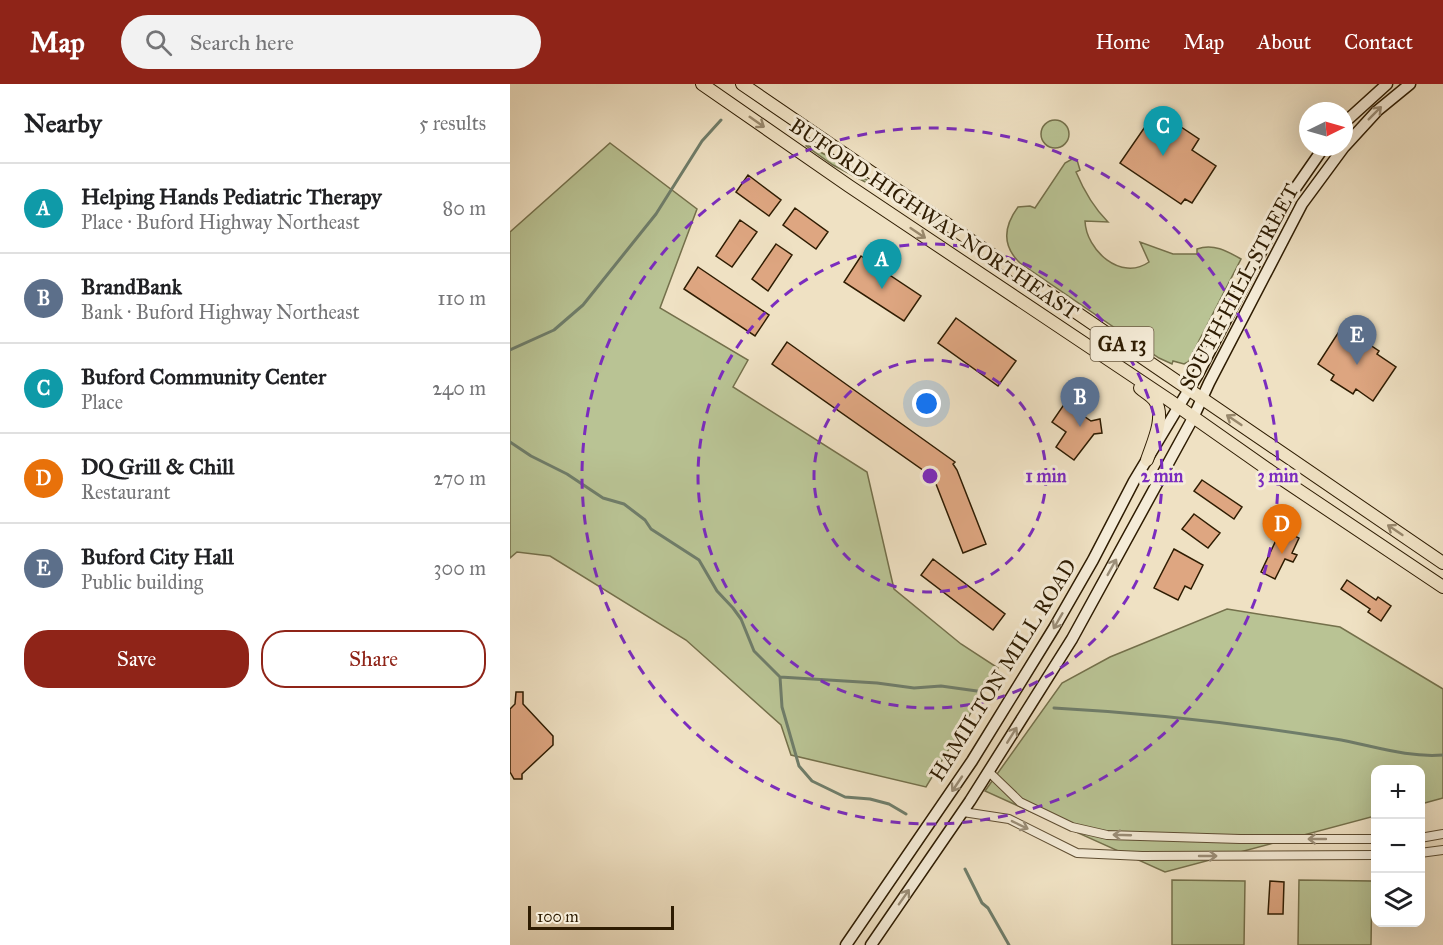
<!DOCTYPE html>
<html lang="en">
<head>
<meta charset="utf-8">
<style>
  :root { --surface:#fff; --page:#f2f2f2; --text:#202124; --muted:#757577; --line:#e0e0e0; --accent:#8f2418 }
  body { margin:0; font-family:"IM FELL Great Primer",serif; background:var(--page); color:var(--text) }
  .controls { position:absolute; right:18px; bottom:18px; display:grid; overflow:hidden; border-radius:12px; box-shadow:0 6px 24px #0002 }
  .controls button { width:54px; height:54px; display:grid; place-items:center; padding:0; border:0; border-bottom:2px solid var(--line); background:var(--surface); color:var(--text); font:30px sans-serif }
  .compass { position:absolute; left:789px; top:18px; width:54px; height:54px; border-radius:50%; background:var(--surface); box-shadow:0 6px 24px #0002; rotate:85deg }
  .scale { position:absolute; left:18px; bottom:15px; width:146px; box-sizing:border-box; padding-left:6px; border:3px solid #2e1c02; border-top:0; font-size:16px; line-height:21px; white-space:nowrap; color:#2e1c02; -webkit-text-stroke:4px #f5ecd8; paint-order:stroke }
  .you { position:absolute; left:417px; top:320px; width:21px; height:21px; margin:-15px; border:4px solid #fff; border-radius:50%; background:#1a73e8; box-shadow:0 0 0 9px #1a73e833 }
  .badge { display:grid; place-items:center; width:39px; height:39px; border-radius:50%; background:var(--accent); color:#fff; font-size:20px; font-weight:700 }
  .pin { position:absolute; translate:-50% -50px; filter:drop-shadow(0 2px 3px #0008) }
  .pin::after { content:''; position:absolute; top:32px; width:21px; height:18px; background:inherit; clip-path:polygon(0 0,100% 0,50% 100%) }
  .list { margin:0; padding:0; list-style:none }
  h2 { display:flex; justify-content:space-between; align-items:center; height:78px; margin:0; padding:0 24px; font-size:26px }
  h2 small { font-size:20px; font-weight:400; color:var(--muted) }
  .list li { display:grid; grid-template-columns:39px 1fr auto; gap:18px; align-items:center; box-sizing:border-box; height:90px; padding:0 24px; border-top:2px solid var(--line) }
  .list b { display:block; font-size:22px; white-space:nowrap }
  .list p { margin:0; font-size:20px; white-space:nowrap; color:var(--muted) }
  .list em { font-size:20px; font-style:normal; color:var(--muted) }
  .actions { display:flex; gap:12px; padding:18px 24px }
  .actions a { flex:1; padding:14px 0; border:2px solid var(--accent); border-radius:24px; text-align:center; font-size:21px; color:var(--accent) }
  .actions .main { background:var(--accent); color:#fff }
  .icon { flex:none; width:33px; height:33px; fill:none; stroke:currentColor; stroke-width:2; stroke-linecap:round; stroke-linejoin:round }
  .map { position:relative; flex:none; width:933px; height:861px; overflow:hidden }
  header { display:flex; align-items:center; gap:36px; box-sizing:border-box; height:84px; padding:0 30px; background:var(--accent); color:#fff }
  header strong { font-size:28px }
  nav { display:flex; gap:33px; margin-inline-start:auto; font-size:21px }
  .search { width:420px; height:54px; background:var(--page); display:flex; align-items:center; gap:15px; box-sizing:border-box; padding:0 21px; border-radius:33px; color:var(--muted); font-size:22px }
  main { display:flex }
  aside { flex:1; background:var(--surface) }
  .map>svg:first-child { display:block }
  .green { fill:#b9c394; stroke:#74704b; stroke-width:1.5 }
  .lines { fill:none; stroke-linecap:round; stroke-linejoin:round }
  .stream { stroke:#6f7d6a; stroke-width:3 }
  .building { fill:#dea681; stroke:#2e1c02; stroke-width:1.5 }
  .street-casing { stroke:#5e4d32; stroke-width:10 }
  .secondary-casing { stroke:#2e1c02; stroke-width:13 }
  .primary-casing { stroke:#2e1c02; stroke-width:14 }
  .street { stroke:#f5ecd8; stroke-width:8 }
  .secondary { stroke:#f5ecd8; stroke-width:10 }
  .primary { stroke:#efe1c3; stroke-width:12 }
  .oneway { stroke:#9b8e78 }
  .oneway2 { stroke:#98886c }
  .ring { fill:none; stroke:#7b2cbf; stroke-width:3; stroke-dasharray:10 8 }
  .labels { text-anchor:middle; dominant-baseline:central; stroke-width:6; stroke-linejoin:round; paint-order:stroke }
  .shield { fill:#f5ecd8; stroke:#6a5a42; stroke-width:1.5 }
  .shield-label { font-size:20px; font-weight:bold; fill:#2e1c02 }
  .street-label { font-size:21px; fill:#2e1c02; stroke:#f5ecd8 }
  .centre { fill:#7b2cbf; stroke:#f5ecd8; stroke-width:3 }
  .ring-label { font-size:18px; text-anchor:middle; font-weight:bold; fill:#7b2cbf; stroke:#f5ecd8; stroke-width:6; stroke-linejoin:round; paint-order:stroke }
</style>
</head>
<body>
<header>
<strong>Map</strong>
<div class="search"><svg class="icon" aria-label="search" viewBox="0 0 24 24"><circle cx="10" cy="10" r="6"/><path d="M15 15l6 6"/></svg>Search here</div>
<nav><a>Home</a><a>Map</a><a>About</a><a>Contact</a></nav>
</header>
<main>
<aside>
<h2>Nearby<small>5 results</small></h2>
<ul class="list">
<li><span class="badge" style="background:#0f9aa8">A</span><div><b>Helping Hands Pediatric Therapy</b><p>Place · Buford Highway Northeast</p></div><em>80 m</em></li>
<li><span class="badge" style="background:#5c6f8a">B</span><div><b>BrandBank</b><p>Bank · Buford Highway Northeast</p></div><em>110 m</em></li>
<li><span class="badge" style="background:#0f9aa8">C</span><div><b>Buford Community Center</b><p>Place</p></div><em>240 m</em></li>
<li><span class="badge" style="background:#e8710a">D</span><div><b>DQ Grill &amp; Chill</b><p>Restaurant</p></div><em>270 m</em></li>
<li><span class="badge" style="background:#5c6f8a">E</span><div><b>Buford City Hall</b><p>Public building</p></div><em>300 m</em></li>
</ul>
<div class="actions"><a class="main">Save</a><a>Share</a></div>
</aside>
<div class="map">
<svg width="933" height="861" viewBox="0 0 933 861">
  <rect width="100%" height="100%" fill="#efe1c3"/>
  <filter id="stains"><feTurbulence type="fractalNoise" baseFrequency=".00333" numOctaves="4"/><feColorMatrix values="0 0 0 0 .2 0 0 0 0 .09 0 0 0 0 .02 0 0 0 .5 -.17"/></filter>
  <radialGradient id="worn" r=".72"><stop offset=".6" stop-color="#630" stop-opacity="0"/><stop offset="1" stop-color="#630" stop-opacity=".3"/></radialGradient>
  <path class="green" d="M531 50a14 14 0 1 1 28 0a14 14 0 1 1-28 0Z
    M100 59 187 125 150 224 238 276 223 303 357 388 384 505 451 560 488 584 416 703 281 671 271 641 176 556 40 472 7 468 0 474V148Z
    M297 61 331 79 360 98 359 100 323 81 296 62Z
    M562 75 567 76 570 86 566 88C574 107 584 124 598 138L575 137C576 166 611 198 639 178L630 158 663 170H687V165C703 159 717 167 731 175L678 278 674 280 663 277 662 280 649 274 510 179C491 161 494 142 508 123L520 122 525 124 555 79Z
    M717 525 830 543 933 605V714L911 720 910 686H866L865 732 655 788 475 707 552 599 600 573Z
    M662 796 735 797 734 861H662Z
    M789 796 862 797 861 861H788Z"/>
  <g class="lines">
    <path class="stream" d="M0 266 44 246 73 221 146 130 192 57 211 36
      M0 358 21 372 57 390 93 414 114 420 135 436 141 445 189 476 207 507 223 524 231 535 244 567 270 593 272 623 289 682 302 697 335 713 360 715 379 720 396 730
      M270 593 367 599 404 604 431 602 467 607
      M544 624C637 629 733 640 825 655 861 661 896 674 933 671
      M455 785 472 819 478 824 499 861"/>
  </g>
  <path class="building" d="M639 37 664 54 671 43 689 55 682 66 706 82 682 119 675 115 671 120 610 79Z
    M238 91 271 116 259 132 226 108Z
    M285 124 318 148 306 165 273 141Z
    M230 136 247 148 222 183 206 172Z
    M266 160 282 171 258 207 242 195Z
    M351 172 411 212 394 237 334 198Z
    M188 183 259 231 245 252 174 205Z
    M446 234 506 277 488 302 428 259Z
    M830 246 849 258 851 255 869 267 867 270 886 283 863 317 846 305 843 310 821 296 824 291 808 280Z
    M277 258 445 378 443 380 447 386 476 460 453 469 426 400 415 393 417 389 262 280Z
    M555 319 581 337 590 335 592 349 584 350 564 376 546 363 556 348 542 338Z
    M692 396 732 423 724 435 684 407Z
    M684 430 710 449 698 464 672 445Z
    M774 447 789 454 782 469 787 471 783 478 775 475 765 495 751 488 768 452 771 453Z
    M664 465 693 481 681 505 675 502 668 516 644 504Z
    M423 475 495 530 483 546 411 491Z
    M837 496 866 516 868 513 881 522 871 537 858 528 860 525 831 505Z
    M6 608H13V620L43 652V661L12 690V695H4L0 688V625L5 620Z
    M760 797 774 798 773 830H758Z"/>
  <g class="lines">
    <defs>
      <path id="street" d="M479 688 510 718 562 743 597 751 730 755H866
        M453 728 499 735 567 769 632 772 866 771
        M910 754 933 750
        M910 769 933 766"/>
      <path id="secondary" d="M834 39 877 0
        M834 63 867 27 900 0
        M336 861 462 677 544 544 583 476 624 397 687 292 780 112 814 63
        M361 861 460 717 562 555 683 334 699 299 792 120 834 63"/>
      <path id="primary" d="M192 0 339 102 659 316 763 389 933 503
        M232 0 933 479
        M630 304C634 308 642 312 645 317 656 333 642 360 637 376"/>
    </defs>
    <use href="#street" class="street-casing"/>
    <use href="#secondary" class="secondary-casing"/>
    <use href="#primary" class="primary-casing"/>
    <use href="#street" class="street"/>
    <use href="#secondary" class="secondary"/>
    <use href="#primary" class="primary"/>
  </g>
  <defs><path id="oneway-shaft" d="M-6 0H5M1.5-3L5.5 0L1.5 3" fill="none" stroke-width="1.6" stroke-linecap="round" stroke-linejoin="round" transform="scale(1.5)"/></defs>
  <g class="oneway">
    <use href="#oneway-shaft" transform="translate(865 29) rotate(-45)"/>
    <use href="#oneway-shaft" transform="translate(602 483) rotate(-61)"/>
    <use href="#oneway-shaft" transform="translate(548 537) rotate(120)"/>
    <use href="#oneway-shaft" transform="translate(502 651) rotate(-58)"/>
    <use href="#oneway-shaft" transform="translate(447 700) rotate(124)"/>
    <use href="#oneway-shaft" transform="translate(510 741) rotate(26)"/>
    <use href="#oneway-shaft" transform="translate(612 751) rotate(-178)"/>
    <use href="#oneway-shaft" transform="translate(807 755) rotate(-180)"/>
    <use href="#oneway-shaft" transform="translate(698 772)"/>
    <use href="#oneway-shaft" transform="translate(394 813) rotate(-55)"/>
  </g>
  <g class="oneway2">
    <use href="#oneway-shaft" transform="translate(247 38) rotate(35)"/>
    <use href="#oneway-shaft" transform="translate(408 149) rotate(34)"/>
    <use href="#oneway-shaft" transform="translate(724 336) rotate(-146)"/>
    <use href="#oneway-shaft" transform="translate(885 446) rotate(-146)"/>
  </g>
  <g class="ring">
    <circle cx="420" cy="392" r="116"/>
    <circle cx="420" cy="392" r="232"/>
    <circle cx="420" cy="392" r="348"/>
  </g>
  <g class="labels">
    <rect class="shield" x="580.5" y="243" width="63" height="34" rx="4.5"/>
    <g class="shield-label">
      <text x="612" y="260">GA 13</text>
    </g>
    <g class="street-label">
      <text transform="translate(424 135) rotate(34)">BUFORD HIGHWAY NORTHEAST</text>
      <text transform="translate(729 203) rotate(-62)">SOUTH HILL STREET</text>
      <text transform="translate(493 586) rotate(-58)">HAMILTON MILL ROAD</text>
    </g>
  </g>
  <circle cx="420" cy="392" r="9" class="centre"/>
  <g class="ring-label">
    <text x="536" y="398">1 min</text>
    <text x="652" y="398">2 min</text>
    <text x="768" y="398">3 min</text>
  </g>
  <rect width="100%" height="100%" filter="url(#stains)"/>
  <rect width="100%" height="100%" fill="url(#worn)"/>
</svg>
<div class="controls">
<button>+</button>
<button>−</button>
<button><svg class="icon" aria-label="layers" viewBox="0 0 24 24"><path d="M12 4l9 5-9 5-9-5zM3 14l9 5 9-5"/></svg></button>
</div>
<svg class="compass" viewBox="-18 -18 36 36"><path d="M0-13l5 13h-10z" fill="#e53935"/><path d="M0 13l5-13h-10z" fill="#757577"/></svg>
<div class="scale">100 m</div>
<div class="you"></div>
<div class="pin badge" style="left:372px;top:205px;background:#0f9aa8">A</div>
<div class="pin badge" style="left:570px;top:343px;background:#5c6f8a">B</div>
<div class="pin badge" style="left:653px;top:72px;background:#0f9aa8">C</div>
<div class="pin badge" style="left:772px;top:470px;background:#e8710a">D</div>
<div class="pin badge" style="left:847px;top:281px;background:#5c6f8a">E</div>
</div>
</main>
</body>
</html>
